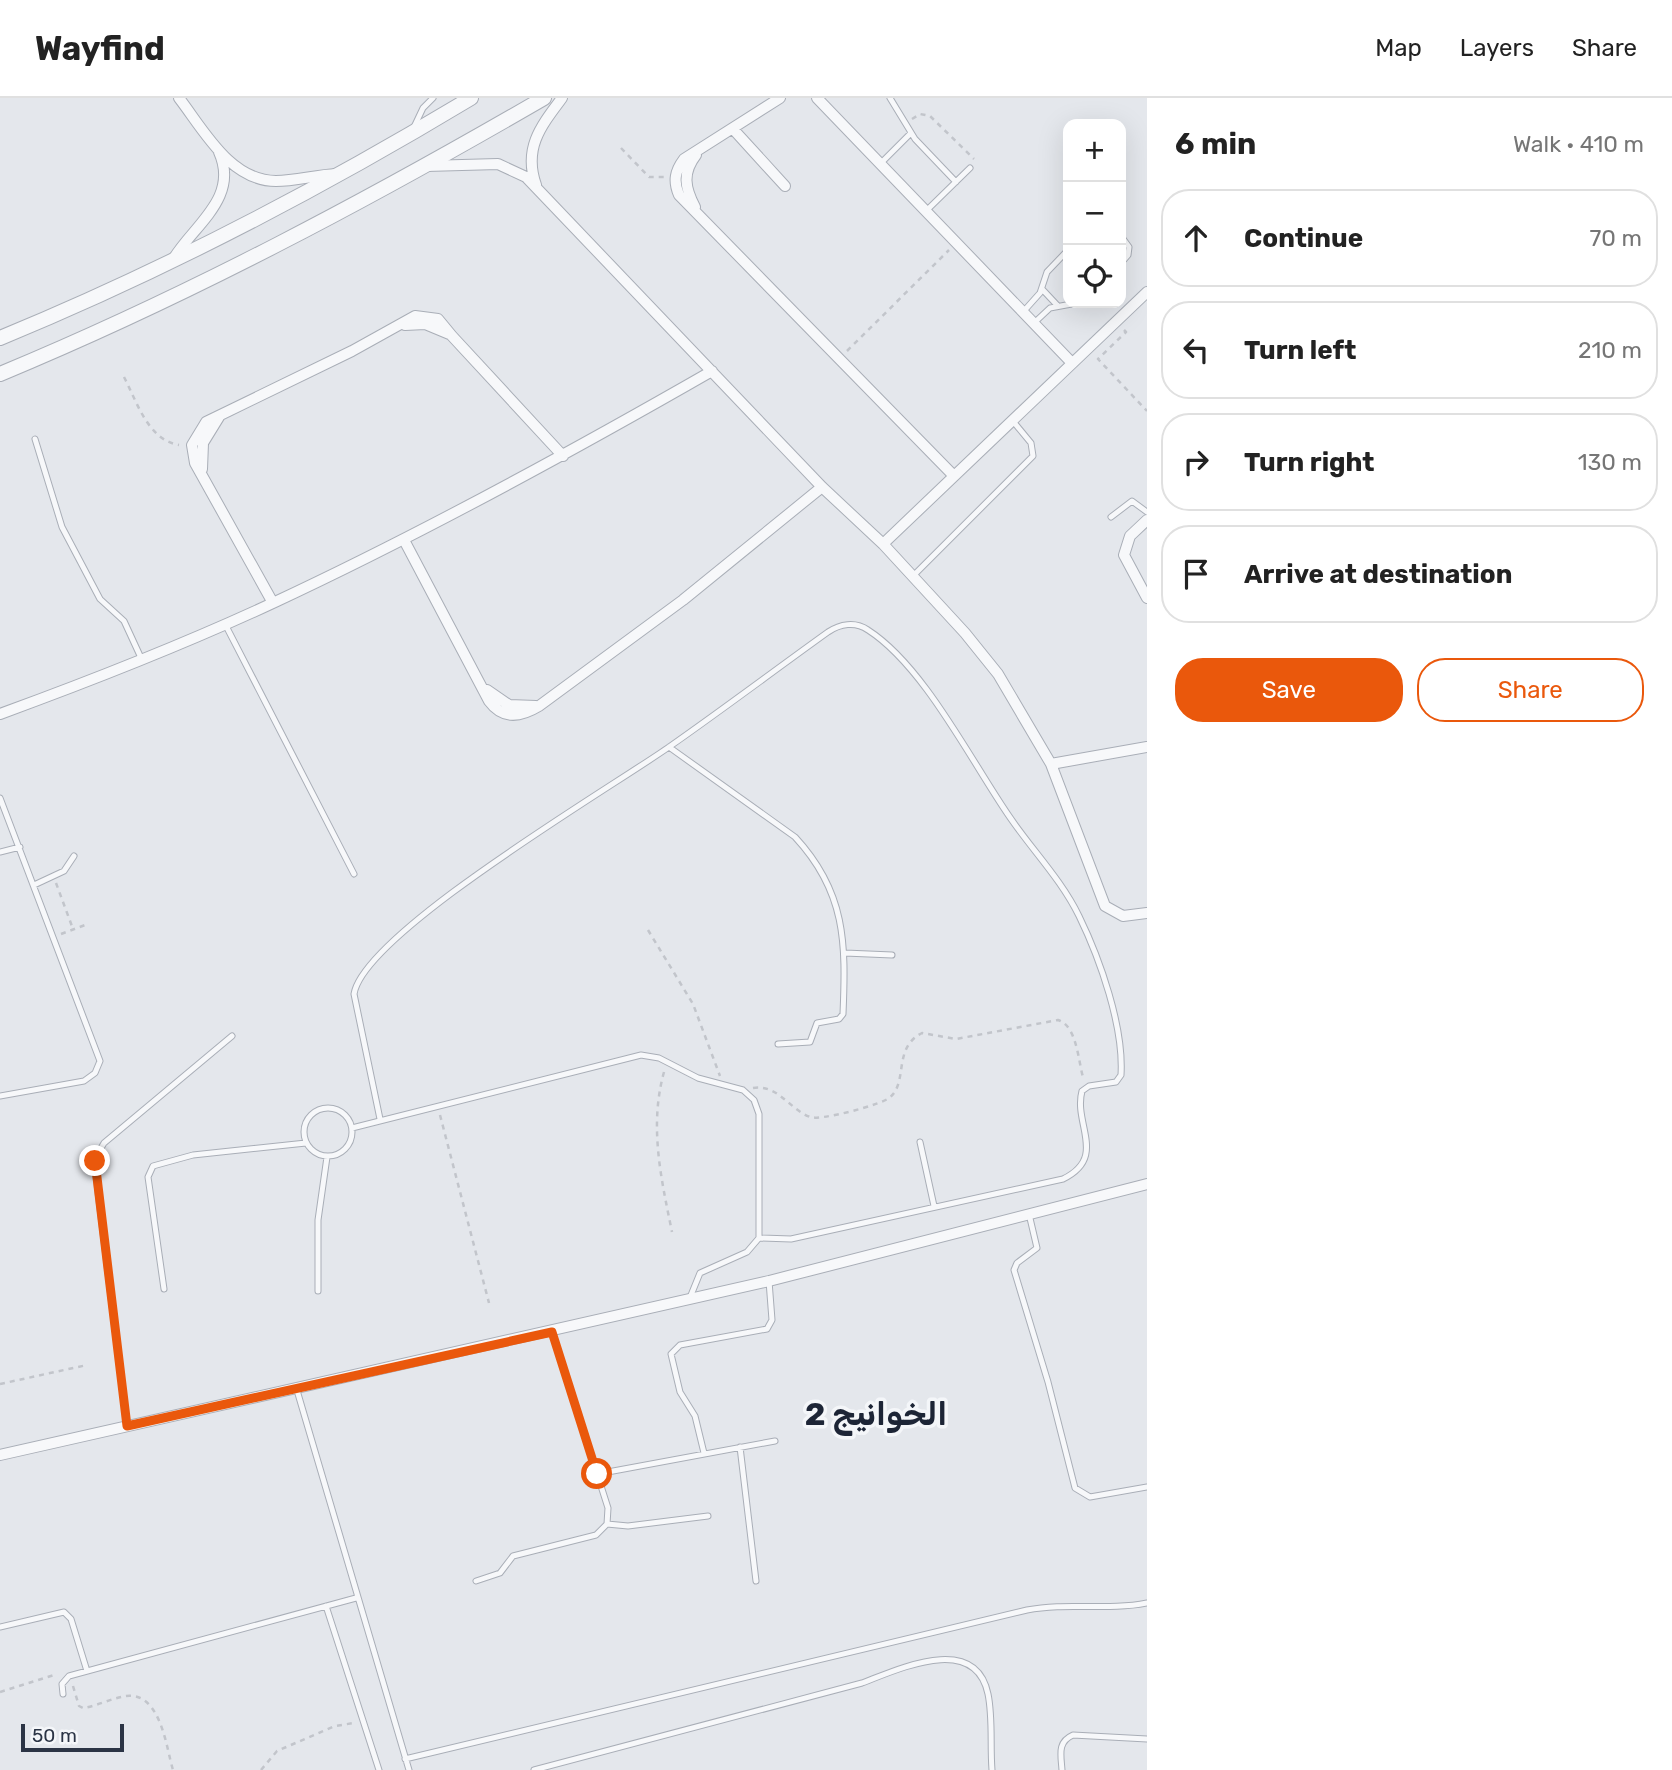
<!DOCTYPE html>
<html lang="en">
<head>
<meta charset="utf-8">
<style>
  :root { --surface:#fff; --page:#f6f6f6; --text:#222; --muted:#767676; --line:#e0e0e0; --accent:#ea580c }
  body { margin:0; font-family:Rubik,Cairo,sans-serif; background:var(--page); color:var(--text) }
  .controls { position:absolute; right:21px; top:21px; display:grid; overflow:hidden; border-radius:14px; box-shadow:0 7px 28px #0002 }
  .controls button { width:63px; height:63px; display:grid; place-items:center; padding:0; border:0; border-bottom:2px solid var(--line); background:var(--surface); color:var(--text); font:35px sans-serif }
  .scale { position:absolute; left:21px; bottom:18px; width:103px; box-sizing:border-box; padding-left:7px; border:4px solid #2b3445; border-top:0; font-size:19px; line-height:24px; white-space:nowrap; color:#2b3445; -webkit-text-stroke:5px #f4f6f9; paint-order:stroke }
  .stop { position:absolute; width:21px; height:21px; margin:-16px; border:5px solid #ea580c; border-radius:50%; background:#fff }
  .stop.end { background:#ea580c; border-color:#fff; box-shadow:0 2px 7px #0008 }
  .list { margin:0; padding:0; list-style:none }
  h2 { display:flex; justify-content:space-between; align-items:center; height:91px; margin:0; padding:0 28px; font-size:30px }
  h2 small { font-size:23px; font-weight:400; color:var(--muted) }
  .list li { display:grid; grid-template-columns:46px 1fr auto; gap:21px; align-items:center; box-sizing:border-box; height:98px; margin:0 14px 14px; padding:0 14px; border:2px solid var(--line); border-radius:28px }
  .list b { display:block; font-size:26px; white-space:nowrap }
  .list em { font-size:23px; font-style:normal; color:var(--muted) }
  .actions { display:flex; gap:14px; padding:21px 28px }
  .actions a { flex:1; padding:16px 0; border:2px solid var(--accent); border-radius:28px; text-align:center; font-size:24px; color:var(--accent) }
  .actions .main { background:var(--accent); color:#fff }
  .icon { flex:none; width:38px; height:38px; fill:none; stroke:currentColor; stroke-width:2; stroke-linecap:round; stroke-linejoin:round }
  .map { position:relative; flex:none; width:1147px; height:1672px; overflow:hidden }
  header { display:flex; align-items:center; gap:42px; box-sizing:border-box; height:98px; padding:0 35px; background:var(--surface); border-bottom:2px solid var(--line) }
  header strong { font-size:33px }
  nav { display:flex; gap:38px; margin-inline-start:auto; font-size:24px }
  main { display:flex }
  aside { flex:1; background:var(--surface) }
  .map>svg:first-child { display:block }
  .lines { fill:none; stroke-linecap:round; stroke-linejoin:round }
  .service-casing { stroke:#a9aeb7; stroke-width:7 }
  .minor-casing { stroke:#a9aeb7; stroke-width:12 }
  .tertiary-casing { stroke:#a9aeb7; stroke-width:16 }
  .path { stroke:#c2c5cb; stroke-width:2.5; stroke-dasharray:5 5; stroke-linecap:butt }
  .service { stroke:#f7f8fa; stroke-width:5 }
  .minor { stroke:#f7f8fa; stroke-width:10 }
  .tertiary { stroke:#f7f8fa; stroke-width:14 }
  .route { stroke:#ea580c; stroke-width:9 }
  .labels { text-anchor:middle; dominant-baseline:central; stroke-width:7; stroke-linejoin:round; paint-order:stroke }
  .district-label { font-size:32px; font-weight:bold; fill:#1d2536; stroke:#f4f6f9 }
</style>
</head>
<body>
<header>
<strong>Wayfind</strong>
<nav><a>Map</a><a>Layers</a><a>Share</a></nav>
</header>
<main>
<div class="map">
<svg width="1147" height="1672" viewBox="0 0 1147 1672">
  <rect width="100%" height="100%" fill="#e4e7ec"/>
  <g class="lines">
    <defs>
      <path id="service" d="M890 0 915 41 956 84
        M414 29 423 10 433 0
        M880 66 911 35
        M926 113 970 70
        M1121 138 1129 149 1128 157 1121 165
        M1042 191 1057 207
        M1023 214 1040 195 1047 174 1068 152
        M1034 225 1050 210 1077 205
        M35 341 62 429 100 501 124 523 142 562
        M1111 419 1132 403 1147 414
        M913 478 1033 358 1031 345 1012 322
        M225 526 354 776
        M669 649 795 739C846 794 846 845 843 916L839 921 817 925 810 944 778 946
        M0 700 100 963 95 975 84 983 0 998
        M0 754 20 749
        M34 787 64 773 74 758
        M845 855 892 857
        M304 1034a24 24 0 1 1 48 0a24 24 0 1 1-48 0Z
        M380 1021 354 896C364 835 609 691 669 649 722 612 775 572 828 534 840 526 855 523 868 532 924 568 971 663 1009 718 1032 752 1061 781 1079 818 1100 861 1124 929 1121 977L1116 984 1089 988 1082 993C1073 1026 1108 1059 1063 1081L791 1141 759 1140
        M352 1030 641 957 659 960 698 980 743 992 754 1002 759 1016V1140L747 1154 700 1175 689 1202
        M920 1044 934 1108
        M1029 1116 1037 1150 1017 1165 1014 1172 1048 1284 1075 1390 1090 1399 1147 1389
        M164 1191 148 1079 153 1068 193 1057 306 1045
        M318 1193V1122L327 1059
        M296 1289 409 1672
        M127 1328 95 1070 97 1057 104 1045 232 938
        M740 1349 756 1483
        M704 1355 695 1318 680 1294 671 1256 680 1247 767 1231 772 1222 769 1183
        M597 1376 775 1343
        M607 1426 628 1428 708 1418
        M476 1483 500 1475 513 1458 596 1437 607 1426 608 1410 552 1234
        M326 1508 379 1672
        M0 1529 64 1514 71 1521 87 1573
        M63 1596 62 1586 69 1578 356 1500
        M405 1661 1027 1512C1067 1504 1107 1513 1147 1505
        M534 1672 862 1585C897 1572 975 1534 988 1596 993 1620 990 1647 992 1672
        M1062 1672C1061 1657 1057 1644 1073 1637L1147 1641"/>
      <path id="minor" d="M179 0C203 31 230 83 276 83 295 83 316 77 336 76
        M780 0 684 61C675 73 673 83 679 97L954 378
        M817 0 1072 265
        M733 31 785 88
        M426 68 498 66 526 79 822 389 883 446 965 535 998 576 1051 666 1105 808 1123 818 1147 815
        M536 87C523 50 541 28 562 0
        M695 109C685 90 682 75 696 57
        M172 163C192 128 240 101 219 54
        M405 227 425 226 449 236
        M202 371 203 345 219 319
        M1147 422 1130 438 1124 457 1147 500
        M404 442 489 603C503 622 521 619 539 608L683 502 822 389
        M883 446 1147 194
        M273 505 195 365 192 347 206 324 352 253 415 218 438 221 452 238 563 358
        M487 592 509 607 536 608
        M0 616C93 582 185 546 275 504 425 434 569 355 712 273
        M1051 666 1147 649
        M0 1357 769 1183 1147 1086"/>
      <path id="tertiary" d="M0 240C163 173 320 91 471 0
        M0 276C188 198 368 102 544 0"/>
    </defs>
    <use href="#service" class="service-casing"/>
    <use href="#minor" class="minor-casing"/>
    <use href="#tertiary" class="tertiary-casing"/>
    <path class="path" d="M912 21 920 16 930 18 974 61
      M621 50 649 79H665
      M1124 232 1126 234 1098 261 1147 313
      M847 253 949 152
      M124 279C137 304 148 342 179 347
      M56 785 73 831
      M648 832 693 906 720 978
      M61 836 85 827
      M664 974C649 1028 661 1080 672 1134
      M753 990C778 986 789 1011 810 1019 820 1023 880 1007 889 1000 909 985 892 950 922 935L956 941 1058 922C1077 928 1078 962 1083 979
      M440 1017 489 1205
      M0 1286 87 1267
      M73 1588 79 1608 83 1610C97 1608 112 1600 126 1598 161 1594 166 1649 173 1672
      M0 1594 57 1576
      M261 1672 277 1653 335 1628 354 1625"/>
    <use href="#service" class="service"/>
    <use href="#minor" class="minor"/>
    <use href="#tertiary" class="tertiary"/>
  </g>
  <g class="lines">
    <path class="route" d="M95 1063 127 1328 552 1234 597 1376"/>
  </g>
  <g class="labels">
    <g class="district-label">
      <text x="876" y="1316">الخوانيج 2</text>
    </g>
  </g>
</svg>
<div class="controls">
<button>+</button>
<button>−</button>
<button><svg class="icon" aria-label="locate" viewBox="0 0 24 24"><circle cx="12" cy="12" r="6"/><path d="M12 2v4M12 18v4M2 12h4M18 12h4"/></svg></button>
</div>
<div class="scale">50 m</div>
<div class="stop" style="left:597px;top:1376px"></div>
<div class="stop end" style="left:95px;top:1063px"></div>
</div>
<aside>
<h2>6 min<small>Walk · 410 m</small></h2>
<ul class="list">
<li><svg class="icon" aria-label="ahead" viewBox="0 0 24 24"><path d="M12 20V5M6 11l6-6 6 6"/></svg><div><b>Continue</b></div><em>70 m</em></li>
<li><svg class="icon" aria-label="left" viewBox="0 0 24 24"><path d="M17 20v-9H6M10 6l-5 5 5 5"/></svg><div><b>Turn left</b></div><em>210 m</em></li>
<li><svg class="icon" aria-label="right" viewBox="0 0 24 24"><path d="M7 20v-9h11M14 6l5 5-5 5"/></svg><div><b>Turn right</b></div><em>130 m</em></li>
<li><svg class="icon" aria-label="arrive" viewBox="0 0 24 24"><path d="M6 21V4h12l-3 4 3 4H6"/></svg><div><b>Arrive at destination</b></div></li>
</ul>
<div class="actions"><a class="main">Save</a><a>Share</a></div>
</aside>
</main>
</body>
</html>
